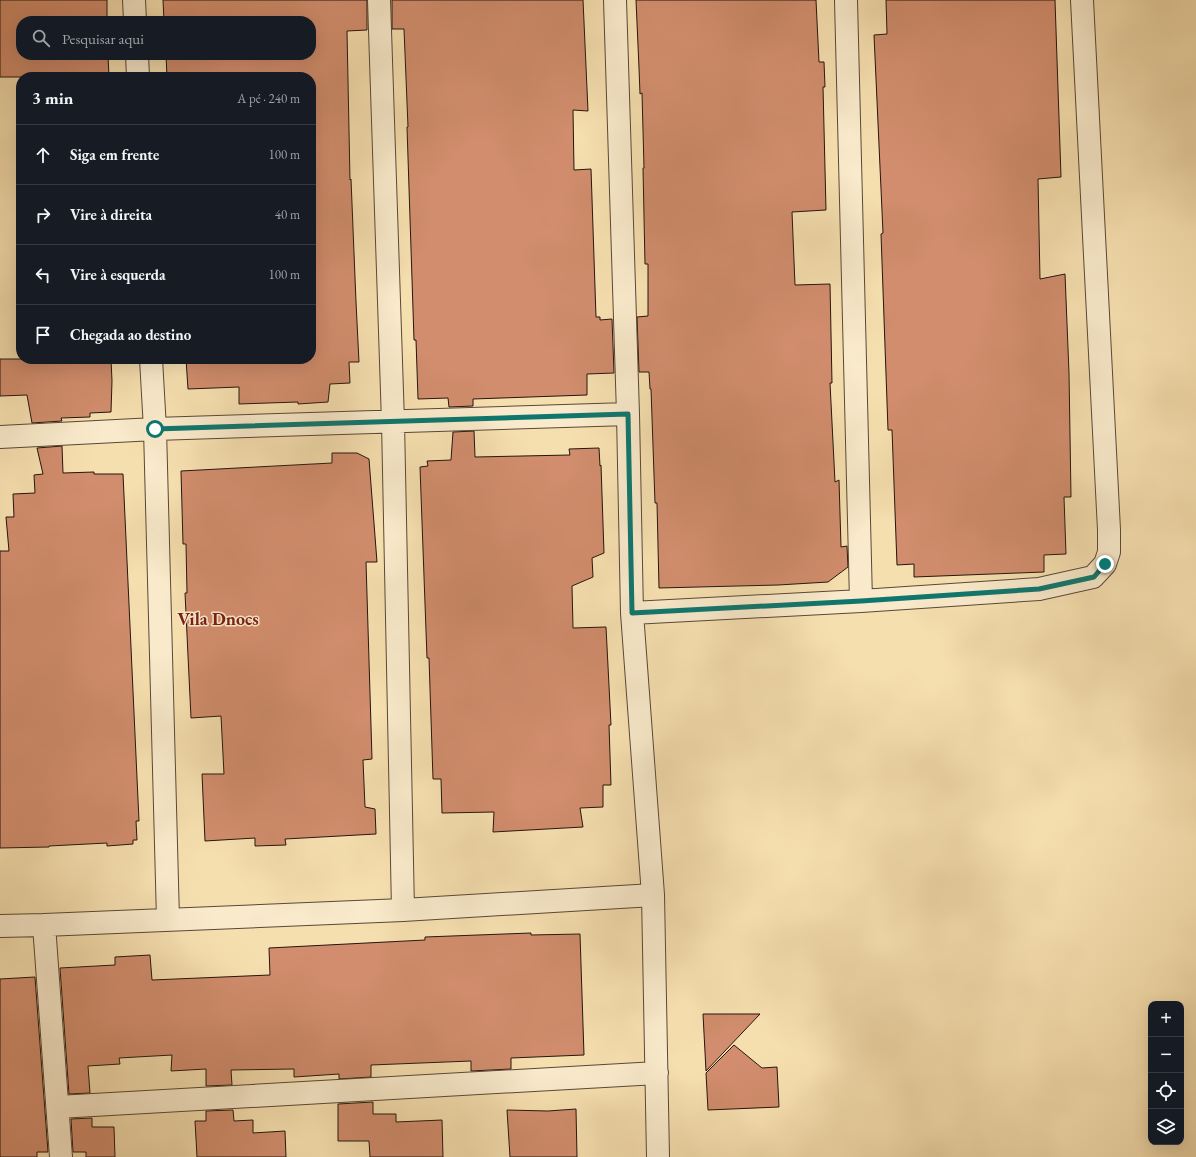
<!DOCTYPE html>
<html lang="pt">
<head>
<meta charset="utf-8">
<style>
  :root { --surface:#171b24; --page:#20242c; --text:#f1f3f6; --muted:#9ea1a6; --line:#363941 }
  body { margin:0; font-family:"EB Garamond",serif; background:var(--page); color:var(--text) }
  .controls { position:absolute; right:12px; bottom:12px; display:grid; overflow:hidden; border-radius:8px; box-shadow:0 4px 16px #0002 }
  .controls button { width:36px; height:36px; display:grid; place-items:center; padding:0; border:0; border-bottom:1px solid var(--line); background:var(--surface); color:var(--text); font:20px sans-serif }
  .stop { position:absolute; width:12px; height:12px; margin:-9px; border:3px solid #0f766e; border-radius:50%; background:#fff }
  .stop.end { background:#0f766e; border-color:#fff; box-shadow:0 1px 4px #0008 }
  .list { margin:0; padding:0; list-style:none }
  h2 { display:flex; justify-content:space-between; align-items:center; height:52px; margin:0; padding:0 16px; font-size:17px }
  h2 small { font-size:13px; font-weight:400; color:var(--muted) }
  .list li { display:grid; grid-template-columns:26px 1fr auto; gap:12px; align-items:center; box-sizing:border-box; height:60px; padding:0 16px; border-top:1px solid var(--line) }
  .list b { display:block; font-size:15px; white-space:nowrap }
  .list em { font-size:13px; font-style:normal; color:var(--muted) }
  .icon { flex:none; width:22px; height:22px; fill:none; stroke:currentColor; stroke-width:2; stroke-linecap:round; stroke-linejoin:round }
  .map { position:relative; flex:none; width:1196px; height:1157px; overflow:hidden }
  .search { position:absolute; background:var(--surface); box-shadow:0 4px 16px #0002; left:16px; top:16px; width:300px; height:44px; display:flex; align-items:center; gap:10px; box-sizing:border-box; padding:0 14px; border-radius:16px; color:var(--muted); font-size:15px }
  .panel { position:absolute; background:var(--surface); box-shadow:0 4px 16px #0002; left:16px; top:72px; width:300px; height:292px; border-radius:16px }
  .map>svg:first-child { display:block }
  .building { fill:#d18d6d; stroke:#25150e }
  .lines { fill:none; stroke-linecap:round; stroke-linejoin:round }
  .minor-casing { stroke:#594836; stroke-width:24 }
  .minor { stroke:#f9eacb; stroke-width:22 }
  .route { stroke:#0f766e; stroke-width:5 }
  .labels { text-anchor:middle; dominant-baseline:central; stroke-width:3; stroke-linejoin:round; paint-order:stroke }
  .district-label { font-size:18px; font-weight:bold; fill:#7a1f14; stroke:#f9eacb }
</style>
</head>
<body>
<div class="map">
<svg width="1196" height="1157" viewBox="0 0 1196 1157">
  <rect width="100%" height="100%" fill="#f6dfaf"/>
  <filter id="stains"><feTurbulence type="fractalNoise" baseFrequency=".005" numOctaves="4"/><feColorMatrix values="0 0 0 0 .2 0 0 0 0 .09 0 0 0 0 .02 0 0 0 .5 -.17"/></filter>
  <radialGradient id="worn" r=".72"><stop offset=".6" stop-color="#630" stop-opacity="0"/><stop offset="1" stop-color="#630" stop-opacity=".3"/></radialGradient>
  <path class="building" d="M0 0H107V21H21V55H108L109 77H0Z
    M163 0H367V30L347 31 350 180 351 179 356 302 359 362H349L350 383 330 384 328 402 298 404V402L239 404V387L188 389 186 359H311V77H167L166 55H311V21H164Z
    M392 0H583L588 111 573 110 574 170 591 169 596 317H600V320L612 319 614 373 587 374V395L473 399V406L449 407 448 398 418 399 416 340H414L407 127H408L404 29H392Z
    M636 0H816L819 62H824L825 87H823L826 210 792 212 795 285 830 284 832 383H830L835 482 839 480 841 547 847 546 848 567 828 582 778 585 659 588 657 503H655L651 389H650L649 372H639L637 317 648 316V264H645L643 168H644L642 93 640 94 639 68Z
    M886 0H1055L1061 177 1038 179 1040 279 1065 274 1069 373 1071 497H1064L1066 554 1044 555V572L914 577V564L897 565 892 430H888L881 234 883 233 874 35 887 34Z
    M0 359H111L112 381 111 412 90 413V417L61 418 62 421 32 423 27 395 0 396Z
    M474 431 475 457 570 455 569 449 599 448 600 466 601 465 604 553 592 558 593 577 572 586 573 628 606 627 611 725H609L611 785H603V807L580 808 583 827 493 832 494 812 442 813 441 779H433L429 658H427L420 467 428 466 427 461 451 460 453 432Z
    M62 446 63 473 94 472V474H123L139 821H136L137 840H133V844L107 846V843L49 846V847L0 848V551H9L6 517H14L13 494 35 493 34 475 43 474 37 448Z
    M332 453H357L369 459 377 562H366L372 759 363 760 365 807 375 809 376 834 285 839 286 845 255 846V838L205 841 202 774H224L221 716 191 718 185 593H187L186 544H183L181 471 332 463Z
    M531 933V935L580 934 584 1055 511 1058V1069L471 1071V1061L371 1065V1077L339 1079V1074L294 1077V1069L231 1070 232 1085 206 1086V1069L171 1071 172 1055 119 1058 120 1064 88 1066 90 1093 69 1094 60 968 115 965V957L150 955 152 980 270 975 269 948 425 940V937Z
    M35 977 48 1152H37V1157H0V979Z
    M703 1014H760L706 1071Z
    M734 1045 762 1068 777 1067 779 1107 708 1110 706 1073Z
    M373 1102V1114H396V1122L442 1120 443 1157H370L369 1141H338V1104Z
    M576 1109 577 1157H510L507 1110 548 1111Z
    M233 1110 234 1121 253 1120V1133L285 1131 286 1157H197L195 1121H206V1111Z
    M92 1118V1127H114L115 1157H86V1152H73L71 1119Z"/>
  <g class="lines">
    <defs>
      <path id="minor" d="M134 0 135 21
        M379 0 393 422 403 910
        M615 0 628 414 632 613 653 895 658 1157
        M846 0 861 601
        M137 55 138 77
        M151 359 155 429 168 920
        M0 437 155 429 628 414
        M632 613 861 601 1039 589 1093 577 1105 564 1109 552V530L1082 0
        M44 925 61 1157
        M0 926 44 925 403 910 653 895
        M58 1107 657 1073"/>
    </defs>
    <use href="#minor" class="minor-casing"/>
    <use href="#minor" class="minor"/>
  </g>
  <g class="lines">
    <path class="route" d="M155 429 628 414 632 613 861 601 1039 589 1094 577 1105 564"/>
  </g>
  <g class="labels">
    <g class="district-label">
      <text x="218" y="618">Vila Dnocs</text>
    </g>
  </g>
  <rect width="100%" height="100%" filter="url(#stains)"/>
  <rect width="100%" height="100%" fill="url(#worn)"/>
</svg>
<div class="controls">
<button>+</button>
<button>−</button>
<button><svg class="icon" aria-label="locate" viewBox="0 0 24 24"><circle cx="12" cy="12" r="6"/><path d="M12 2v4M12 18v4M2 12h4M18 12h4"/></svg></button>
<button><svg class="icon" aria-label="layers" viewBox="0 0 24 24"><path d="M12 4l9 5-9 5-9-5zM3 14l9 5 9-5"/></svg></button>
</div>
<div class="stop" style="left:155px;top:429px"></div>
<div class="stop end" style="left:1105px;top:564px"></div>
<div class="search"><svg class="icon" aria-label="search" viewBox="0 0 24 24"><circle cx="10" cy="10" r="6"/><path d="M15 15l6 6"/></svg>Pesquisar aqui</div>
<section class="panel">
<h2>3 min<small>A pé · 240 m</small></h2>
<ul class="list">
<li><svg class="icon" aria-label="ahead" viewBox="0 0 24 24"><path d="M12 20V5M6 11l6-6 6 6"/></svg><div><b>Siga em frente</b></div><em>100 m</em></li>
<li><svg class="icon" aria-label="right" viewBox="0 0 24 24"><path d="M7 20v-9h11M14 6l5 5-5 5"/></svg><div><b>Vire à direita</b></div><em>40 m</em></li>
<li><svg class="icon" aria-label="left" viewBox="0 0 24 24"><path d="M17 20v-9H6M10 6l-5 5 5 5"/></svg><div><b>Vire à esquerda</b></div><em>100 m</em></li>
<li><svg class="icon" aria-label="arrive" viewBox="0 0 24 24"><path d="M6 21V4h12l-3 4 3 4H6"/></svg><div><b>Chegada ao destino</b></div></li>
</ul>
</section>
</div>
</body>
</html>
